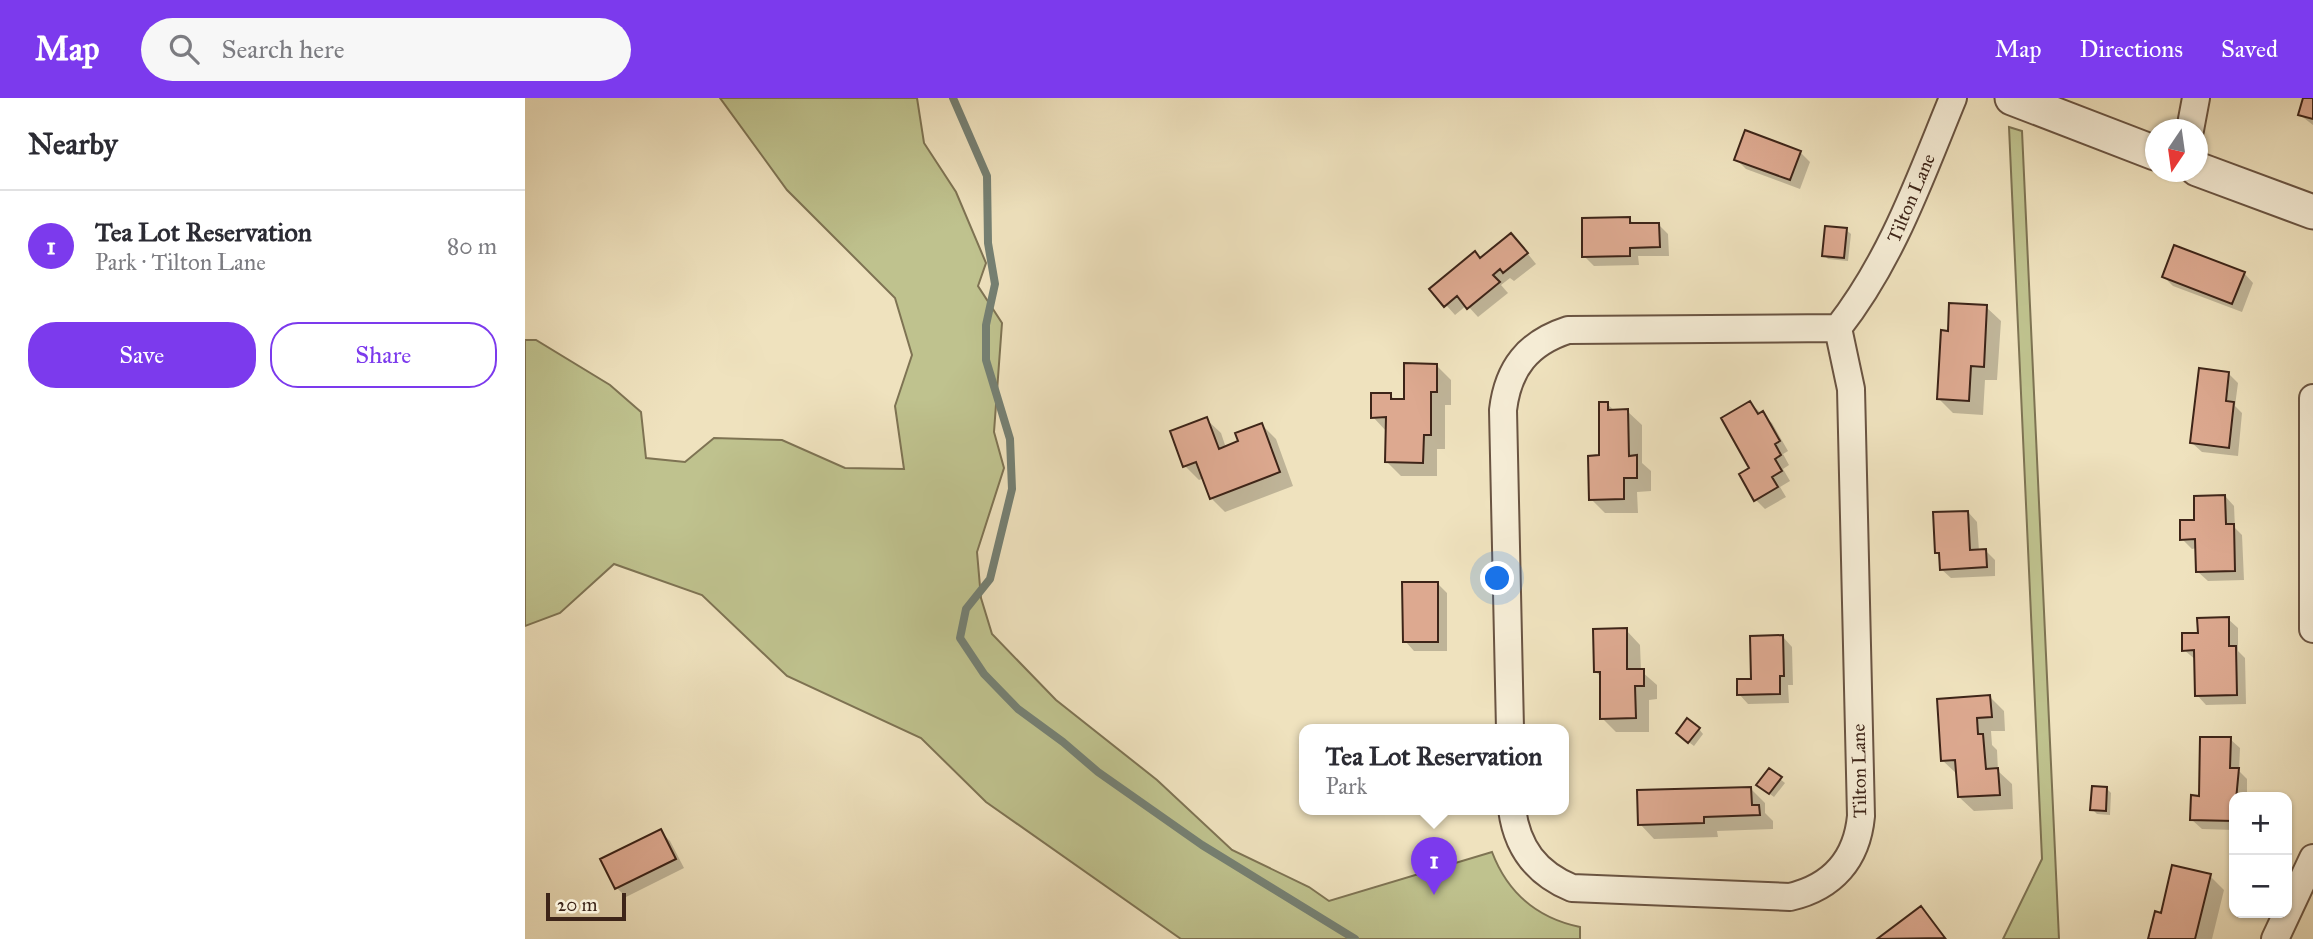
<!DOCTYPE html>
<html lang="en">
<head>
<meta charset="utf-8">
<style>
  :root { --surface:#fff; --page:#f7f7f7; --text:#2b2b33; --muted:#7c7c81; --line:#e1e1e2; --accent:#7c3aed }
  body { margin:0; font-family:"IM FELL Great Primer",serif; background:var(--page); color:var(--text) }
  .controls { position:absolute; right:21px; bottom:21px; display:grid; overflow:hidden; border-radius:14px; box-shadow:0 2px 5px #0004 }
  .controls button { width:63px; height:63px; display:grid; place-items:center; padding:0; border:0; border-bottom:2px solid var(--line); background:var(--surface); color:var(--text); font:35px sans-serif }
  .compass { position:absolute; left:1620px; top:21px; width:63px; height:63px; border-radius:50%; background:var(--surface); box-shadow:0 2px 5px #0004; rotate:193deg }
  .scale { position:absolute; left:21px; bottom:18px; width:80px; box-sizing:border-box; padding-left:7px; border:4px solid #3d2418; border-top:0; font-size:19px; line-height:24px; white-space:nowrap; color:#3d2418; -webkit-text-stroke:5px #f5ecd5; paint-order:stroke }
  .you { position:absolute; left:973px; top:481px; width:24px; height:24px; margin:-18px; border:5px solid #fff; border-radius:50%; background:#1a73e8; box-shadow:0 0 0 10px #1a73e833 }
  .badge { display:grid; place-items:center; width:46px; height:46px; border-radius:50%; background:var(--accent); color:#fff; font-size:23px; font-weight:700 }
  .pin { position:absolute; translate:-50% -58px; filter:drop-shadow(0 2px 4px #0008) }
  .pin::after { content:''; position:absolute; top:37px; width:24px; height:21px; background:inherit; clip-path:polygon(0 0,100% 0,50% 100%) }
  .popup { position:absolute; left:774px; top:626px; width:270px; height:91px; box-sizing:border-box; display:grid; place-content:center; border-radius:14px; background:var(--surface); filter:drop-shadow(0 2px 5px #0005); font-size:23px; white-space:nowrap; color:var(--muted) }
  .popup b { font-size:26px; color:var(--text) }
  .popup::after { content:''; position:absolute; left:50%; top:100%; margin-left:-14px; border:14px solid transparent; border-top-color:var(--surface) }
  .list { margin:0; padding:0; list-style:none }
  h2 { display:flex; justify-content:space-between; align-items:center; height:91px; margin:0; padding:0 28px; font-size:30px }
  h2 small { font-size:23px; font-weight:400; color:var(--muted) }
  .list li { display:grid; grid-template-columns:46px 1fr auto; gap:21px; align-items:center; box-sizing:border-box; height:112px; padding:0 28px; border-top:2px solid var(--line) }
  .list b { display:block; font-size:26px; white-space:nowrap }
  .list p { margin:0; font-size:23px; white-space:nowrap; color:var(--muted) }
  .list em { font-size:23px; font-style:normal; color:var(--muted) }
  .actions { display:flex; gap:14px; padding:21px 28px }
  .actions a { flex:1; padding:16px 0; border:2px solid var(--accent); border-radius:28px; text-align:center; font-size:24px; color:var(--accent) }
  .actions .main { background:var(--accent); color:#fff }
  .icon { flex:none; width:38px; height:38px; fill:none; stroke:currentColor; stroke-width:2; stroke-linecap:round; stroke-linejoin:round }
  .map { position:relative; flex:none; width:1788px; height:841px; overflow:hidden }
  header { display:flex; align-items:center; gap:42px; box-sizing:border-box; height:98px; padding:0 35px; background:var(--accent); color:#fff }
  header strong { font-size:33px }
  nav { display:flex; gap:38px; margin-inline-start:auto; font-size:24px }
  .search { width:490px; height:63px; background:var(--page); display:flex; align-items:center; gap:18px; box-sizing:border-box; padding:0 24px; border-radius:38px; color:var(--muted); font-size:26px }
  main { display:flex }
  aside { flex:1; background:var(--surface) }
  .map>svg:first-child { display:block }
  .green { fill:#bfc28e; stroke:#7e7353; stroke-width:2 }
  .shadow { fill:#0003 }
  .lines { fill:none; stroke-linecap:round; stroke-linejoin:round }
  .stream { stroke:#758073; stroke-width:8 }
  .building { fill:#dda990; stroke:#3d2418; stroke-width:2 }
  .minor-casing { stroke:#6a5442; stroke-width:30 }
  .tertiary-casing { stroke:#6a5442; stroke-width:37 }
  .minor { stroke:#f5ecd5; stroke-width:26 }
  .tertiary { stroke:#f5ecd5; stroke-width:33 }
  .labels { text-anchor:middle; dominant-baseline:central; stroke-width:6; stroke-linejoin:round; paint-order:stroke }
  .street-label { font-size:19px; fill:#3d2418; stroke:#f5ecd5 }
</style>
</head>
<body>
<header>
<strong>Map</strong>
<div class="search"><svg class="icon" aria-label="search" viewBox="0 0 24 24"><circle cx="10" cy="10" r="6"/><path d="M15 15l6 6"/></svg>Search here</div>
<nav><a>Map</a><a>Directions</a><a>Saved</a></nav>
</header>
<main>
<aside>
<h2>Nearby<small></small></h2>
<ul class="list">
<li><span class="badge">1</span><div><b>Tea Lot Reservation</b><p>Park · Tilton Lane</p></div><em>80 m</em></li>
</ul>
<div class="actions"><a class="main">Save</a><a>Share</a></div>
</aside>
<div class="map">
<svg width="1788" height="841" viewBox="0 0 1788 841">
  <rect width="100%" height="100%" fill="#efe2be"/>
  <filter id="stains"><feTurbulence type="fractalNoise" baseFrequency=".00286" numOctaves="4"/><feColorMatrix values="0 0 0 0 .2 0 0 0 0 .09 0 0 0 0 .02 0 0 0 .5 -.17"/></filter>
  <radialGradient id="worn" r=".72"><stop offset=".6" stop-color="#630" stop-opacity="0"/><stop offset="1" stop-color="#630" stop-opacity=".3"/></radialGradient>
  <path class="green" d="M195 0H392L399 45 431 94 461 165 453 188 477 225 469 334 479 370 452 454 456 500 467 536 531 602 632 682 707 752 784 789 804 803 967 754C983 796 1012 820 1055 829V841H656L461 704 396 640 262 578 177 497 89 466 35 515 0 528V242H11L85 287 116 314 121 360 160 364 189 340 257 342 320 370 379 371 370 308 387 257 370 200 262 92Z
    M1484 29 1497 33 1534 841H1478L1517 761Z"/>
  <path class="shadow" d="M1780 0H1788V27L1775 17Z
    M1275 54 1285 64 1275 91 1221 71 1211 61Z
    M1104 121 1110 127H1134L1143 136 1144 158H1113L1114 167 1069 168 1059 158Z
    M1321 132 1326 136 1323 163 1303 161 1299 157Z
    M995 146 1011 166 989 183 985 180 976 187 983 195 953 219 942 207 930 217 907 191 956 162Z
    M1719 175 1728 185 1717 214 1648 188 1639 179Z
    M1461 209 1476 223 1472 282H1460L1458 317 1428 315 1414 301 1424 234Z
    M911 267 926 282V307H920V351H912V378H876L862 364V334L848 319 865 297 871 303 881 302Z
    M1703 275 1713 285 1710 308 1717 315 1713 358 1677 354 1667 345Z
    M1225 305 1247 325 1263 353 1258 356 1264 367 1258 371 1265 383 1255 389 1261 399 1240 411 1231 402Z
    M1082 306 1090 313H1102L1117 327V365L1126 373V393L1112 394 1113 415H1080L1066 401 1076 359Z
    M681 321 696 335 701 350 715 344 737 327 751 341 768 388 700 414 686 400 679 380 674 382 660 368Z
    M1700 398 1709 408 1710 430 1717 437 1719 482 1683 483 1673 474 1672 450 1667 451 1657 441Z
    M1443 414 1452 424 1454 453 1460 452 1470 462V478L1426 480 1416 471V458L1411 454Z
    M912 485 922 495V553H889L880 543Z
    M1703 521 1713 530V553L1720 560 1721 606 1681 607 1672 597 1671 562 1659 552 1674 536Z
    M1101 532 1115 547 1116 573 1132 587V601L1124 602V634H1091L1077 620V580L1071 574Z
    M1258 539 1267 549 1268 587H1263L1264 605 1223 606 1214 596 1227 582Z
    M1465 599 1479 613 1480 633H1466L1467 647 1472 652 1473 673 1487 686 1488 711 1449 713 1434 699 1432 676 1417 662Z
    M1174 631 1178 636 1169 648 1157 639Z
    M1705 641 1715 650 1714 673 1722 681V699H1709V732L1677 731 1667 722Z
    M1255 681 1260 685 1249 699 1238 691Z
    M1226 691 1240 705V715L1248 723V731L1192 733 1193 739 1129 741 1115 726Z
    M1582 691 1586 695 1585 717 1572 716 1567 711Z
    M135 733 145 743 159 770 101 799 92 790Z
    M1685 778 1699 792 1687 841H1625L1637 817Z
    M1395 810 1422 841H1354Z"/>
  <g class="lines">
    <path class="stream" d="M428 0 462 78 463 145 470 186 461 227V262L485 341 487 391 465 481 441 511 435 540 459 576 493 611 538 644 573 674 677 747 830 841"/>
  </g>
  <path class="building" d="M1778 0H1788V21L1773 17Z
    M1220 32 1276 53 1265 82 1209 62Z
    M1105 119V125H1134L1135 149 1105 150V158L1057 159V120Z
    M1300 128 1322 130 1319 160 1297 158Z
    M986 135 1003 155 978 175 975 171 968 177 975 184 942 211 932 198 919 209 904 191 950 153 955 160Z
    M1649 147 1720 174 1707 206 1637 179Z
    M1424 205 1462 207 1459 269 1446 268 1444 303 1412 301 1416 232 1423 233Z
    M879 265 912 266V294H906V337H899L898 365 860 364 861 319 846 320V295H866V301H879Z
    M1674 270 1704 274 1701 303 1709 304 1704 350 1665 345Z
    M1225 303 1233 316 1238 313 1255 343 1250 346 1256 357 1250 361 1257 373 1247 379 1253 389 1229 403 1214 376 1224 370 1196 320Z
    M1074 304H1083V312L1103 311 1104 358 1112 357V380H1099V401L1064 402 1063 358 1074 357Z
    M682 319 694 351 713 343 710 335 737 325 755 374 685 401 671 364 658 369 645 333Z
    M1700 397 1701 426H1709L1710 473 1671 474 1670 441 1655 442V422H1669V398Z
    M1443 413 1445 452 1461 451 1462 469 1415 472 1414 455H1410L1408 414Z
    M877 484H913V544H878Z
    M1704 519V548H1711L1712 597 1670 598 1669 552 1657 553V535H1673L1672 520Z
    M1102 530V571H1119V588H1110L1111 620 1075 621V574H1069L1068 531Z
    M1258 537 1259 578H1255V596L1212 597V581H1226L1225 538Z
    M1465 597 1467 619 1452 620 1453 636H1458L1461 671 1473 670 1475 697 1433 699 1430 662 1416 663 1412 601Z
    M1162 620 1175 630 1163 645 1151 635Z
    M1675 639H1706L1705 670H1714L1709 723 1665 722 1666 697 1674 698Z
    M1244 670 1257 679 1244 696 1231 687Z
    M1567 688 1582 689 1581 713 1565 712Z
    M1226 689 1227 707H1234L1235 717 1179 719V725L1113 727 1112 692Z
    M136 731 151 761 90 791 75 761Z
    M1647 767 1686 776 1670 841H1623L1630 813 1636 815Z
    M1396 808 1420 840 1352 841Z"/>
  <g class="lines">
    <defs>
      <path id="minor" d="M1665 32 1671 0
        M1313 230C1367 161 1395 80 1428 0
        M1788 300V531
        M985 631 978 312C983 270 1003 245 1043 232L1313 230
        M987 711C992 750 1011 775 1047 790L1265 799C1308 789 1332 761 1336 718L1326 291 1313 230
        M1750 841 1788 760"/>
      <path id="tertiary" d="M1487 0 1630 55
        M1672 71 1788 114"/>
    </defs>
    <use href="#minor" class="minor-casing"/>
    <use href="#tertiary" class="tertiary-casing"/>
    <use href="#minor" class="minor"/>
    <use href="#tertiary" class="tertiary"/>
  </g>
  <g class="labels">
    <g class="street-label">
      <text transform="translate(1386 100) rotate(-67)">Tilton Lane</text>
      <text transform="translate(1334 673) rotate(-91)">Tilton Lane</text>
    </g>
  </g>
  <rect width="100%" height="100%" filter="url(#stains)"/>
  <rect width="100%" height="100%" fill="url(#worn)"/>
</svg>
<div class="controls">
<button>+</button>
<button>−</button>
</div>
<svg class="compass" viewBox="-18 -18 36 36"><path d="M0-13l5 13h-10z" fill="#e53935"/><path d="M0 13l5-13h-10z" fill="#7c7c81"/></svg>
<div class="scale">20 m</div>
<div class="you"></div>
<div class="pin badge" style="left:909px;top:797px">1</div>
<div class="popup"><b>Tea Lot Reservation</b>Park</div>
</div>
</main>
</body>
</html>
